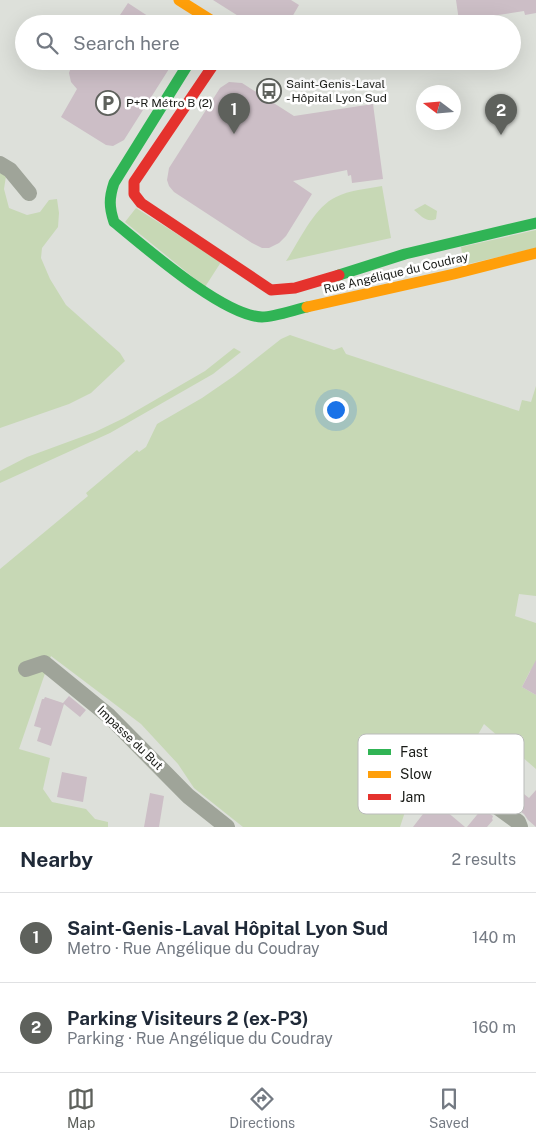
<!DOCTYPE html>
<html lang="en">
<head>
<meta charset="utf-8">
<style>
  :root { --surface:#fff; --page:#f2f2f3; --text:#1f2937; --muted:#747a83; --line:#e0e1e3; --accent:#5e615c }
  body { margin:0; font-family:"Public Sans",sans-serif; background:var(--page); color:var(--text) }
  .compass { position:absolute; left:416px; top:85px; width:45px; height:45px; border-radius:50%; background:var(--surface); box-shadow:0 5px 20px #0002; rotate:286deg }
  .you { position:absolute; left:335px; top:409px; width:18px; height:18px; margin:-12px; border:4px solid #fff; border-radius:50%; background:#1a73e8; box-shadow:0 0 0 8px #1a73e833 }
  .badge { display:grid; place-items:center; width:32px; height:32px; border-radius:50%; background:var(--accent); color:#fff; font-size:16px; font-weight:700 }
  .pin { position:absolute; translate:-50% -41px; filter:drop-shadow(0 1px 2px #0008) }
  .pin::after { content:''; position:absolute; top:26px; width:18px; height:15px; background:inherit; clip-path:polygon(0 0,100% 0,50% 100%) }
  .list { margin:0; padding:0; list-style:none }
  h2 { display:flex; justify-content:space-between; align-items:center; height:65px; margin:0; padding:0 20px; font-size:21px }
  h2 small { font-size:16px; font-weight:400; color:var(--muted) }
  .list li { display:grid; grid-template-columns:32px 1fr auto; gap:15px; align-items:center; box-sizing:border-box; height:90px; padding:0 20px; border-top:1px solid var(--line) }
  .list b { display:block; font-size:19px; white-space:nowrap }
  .list p { margin:0; font-size:16px; white-space:nowrap; color:var(--muted) }
  .list em { font-size:16px; font-style:normal; color:var(--muted) }
  .icon { flex:none; width:28px; height:28px; fill:none; stroke:currentColor; stroke-width:2; stroke-linecap:round; stroke-linejoin:round }
  .map { position:relative; flex:none; width:536px; height:827px; overflow:hidden }
  .search { position:absolute; background:var(--surface); box-shadow:0 5px 20px #0002; left:15px; right:15px; top:15px; height:55px; display:flex; align-items:center; gap:12px; box-sizing:border-box; padding:0 18px; border-radius:28px; color:var(--muted); font-size:19px }
  .sheet { height:245px; background:var(--surface) }
  nav { display:flex; justify-content:space-around; align-items:center; box-sizing:border-box; height:70px; border-top:1px solid var(--line); background:var(--surface); font-size:14px; color:var(--muted) }
  nav a { display:grid; justify-items:center; gap:2px }
  nav .on { color:var(--accent) }
  .map>svg:first-child { display:block }
  .green { fill:#c7d8b5 }
  .building { fill:#ccbec6 }
  .lines { fill:none; stroke-linecap:round; stroke-linejoin:round }
  .street { stroke:#9fa499; stroke-width:16 }
  .fast { stroke:#30b455; stroke-width:11 }
  .slow { stroke:#ff9f0a; stroke-width:11 }
  .jam { stroke:#e5322d; stroke-width:11 }
  .labels { text-anchor:middle; dominant-baseline:central; stroke-width:5; stroke-linejoin:round; paint-order:stroke }
  .poi-label { font-size:12px; fill:#1a1c18; stroke:#fff; text-anchor:start }
  .street-label { font-size:12px; fill:#1a1c18; stroke:#fff }
  .key { fill:#fff; stroke:#babbba; stroke-width:1 }
  .key-label { font-size:14px; fill:#1a1c18 }
</style>
</head>
<body>
<div class="map">
<svg width="536" height="827" viewBox="0 0 536 827">
  <rect width="100%" height="100%" fill="#dde0da"/>
  <path class="green" d="M0 173 6 176 4 189 9 208 27 215 40 212 49 200 57 199 59 213 58 227 42 248 41 258 50 279 66 305 120 353 125 361 91 393 69 404 0 428Z
    M382 186 391 238 286 261C299 242 314 207 336 197 349 190 367 189 382 186Z
    M425 204 437 211 436 219C427 223 421 216 414 210Z
    M136 208 221 262 205 287 125 222Z
    M536 230V248L464 265 461 247Z
    M290 335 334 350 342 347 346 354 519 411 522 400 531 402 536 386V596L519 594 515 616 536 623V668L530 671 522 687 536 695V769L484 724 468 752 428 742 400 827H243L194 788 178 764 141 724 51 656 19 749 50 758 43 789 52 802 86 809 95 819 108 822V827H0V569L88 496 86 493 137 450 139 452 146 447 157 424 202 398 234 376 281 339Z
    M234 348 241 352 213 374 110 433 0 483V471L27 457 95 432 124 418 205 371Z"/>
  <path class="building" d="M213 0H291L299 5 288 24H251Z
    M456 0H536V13L525 15 524 11 459 21Z
    M128 3 160 24H114Z
    M73 61H174L124 140 113 146 106 145 61 117 77 89 71 82 69 73Z
    M229 82 242 83 294 116 373 104 383 179 352 183 351 175 348 176 347 170 293 181 312 194 286 236 279 243 269 248H262L252 243 174 192 169 186 167 180 169 168 220 88Z
    M536 660V695L522 687Z
    M69 696 86 710 80 717 64 704 51 746 37 741 41 728 34 726 42 699H44L45 697 63 703Z
    M62 772 87 777 83 802 57 797Z
    M510 783 529 798 536 790V827L528 820 524 814 499 796Z
    M150 793 164 796 159 827H144Z
    M433 801 452 816 465 827H413Z
    M483 809 493 816 492 819 493 820 487 827H467L481 810 482 811Z"/>
  <g class="lines">
    <path class="street" d="M0 164 10 170 29 193
      M26 669 44 663 109 716 188 796 227 827
      M458 802 470 787 518 822 520 827"/>
    <path class="fast" d="M190 61 114 183C109 198 109 207 114 222 145 247 223 316 262 317 274 317 294 310 307 307
      M339 275 405 254 536 223"/>
    <path class="slow" d="M179 0 217 24
      M307 307 454 274 536 253"/>
    <path class="jam" d="M216 61 134 182V194L141 203 271 290 295 288 339 275"/>
  </g>
  <defs>
    <symbol id="bus-ring" viewBox="-11 -11 22 22"><circle r="9.5" fill="#fff" stroke="#5e615c" stroke-width="1.5"/><path d="M-5-6H5V4H4V6H2V4H-2V6H-4V4H-5ZM-3.5-4V0h7V-4ZM-3.5 1.2v1.5H-2V1.2ZM2 1.2v1.5H3.5V1.2Z" fill="#5e615c"/></symbol>
    <symbol id="parking-ring" viewBox="-11 -11 22 22"><circle r="9.5" fill="#fff" stroke="#5e615c" stroke-width="1.5"/><path d="M-3.5-5.5H1a3.5 3.5 0 0 1 0 7H-1V5.5H-3.5ZM-1-3.4V-.6H.8a1.4 1.4 0 0 0 0-2.8Z" fill="#5e615c"/></symbol>
  </defs>
  <g fill-rule="evenodd">
    <use href="#bus-ring" x="255" y="77" width="28" height="28"/>
    <use href="#parking-ring" x="94" y="89" width="28" height="28"/>
  </g>
  <g class="labels">
    <g class="poi-label">
      <text x="286" y="84">Saint-Genis-Laval<tspan x="286" dy="14">- Hôpital Lyon Sud</tspan></text>
      <text x="126" y="103">P+R Métro B (2)</text>
    </g>
    <g class="street-label">
      <text transform="translate(396 273) rotate(-13)">Rue Angélique du Coudray</text>
      <text transform="translate(130 738) rotate(44)">Impasse du But</text>
    </g>
  </g>
  <rect x="358" y="734" width="166" height="80" rx="8" class="key"/>
  <rect x="368" y="749" width="23" height="6" fill="#30b455"/>
  <rect x="368" y="771" width="23" height="7" fill="#ff9f0a"/>
  <rect x="368" y="794" width="23" height="6" fill="#e5322d"/>
  <g class="key-label">
    <text x="400" y="757">Fast</text>
    <text x="400" y="779">Slow</text>
    <text x="400" y="802">Jam</text>
  </g>
</svg>
<svg class="compass" viewBox="-18 -18 36 36"><path d="M0-13l5 13h-10z" fill="#e53935"/><path d="M0 13l5-13h-10z" fill="#747a83"/></svg>
<div class="you"></div>
<div class="pin badge" style="left:234px;top:134px">1</div>
<div class="pin badge" style="left:501px;top:135px">2</div>
<div class="search"><svg class="icon" aria-label="search" viewBox="0 0 24 24"><circle cx="10" cy="10" r="6"/><path d="M15 15l6 6"/></svg>Search here</div>
</div>
<section class="sheet">
<h2>Nearby<small>2 results</small></h2>
<ul class="list">
<li><span class="badge">1</span><div><b>Saint-Genis-Laval Hôpital Lyon Sud</b><p>Metro · Rue Angélique du Coudray</p></div><em>140 m</em></li>
<li><span class="badge">2</span><div><b>Parking Visiteurs 2 (ex-P3)</b><p>Parking · Rue Angélique du Coudray</p></div><em>160 m</em></li>
</ul>
</section>
<nav>
<a class="on"><svg class="icon" aria-label="map" viewBox="0 0 24 24"><path d="M3 6l6-2 6 2 6-2v14l-6 2-6-2-6 2zM9 4v14M15 6v14"/></svg>Map</a>
<a><svg class="icon" aria-label="directions" viewBox="0 0 24 24"><path d="M12 3l9 9-9 9-9-9zM9 14v-3h6M13 9l2 2-2 2"/></svg>Directions</a>
<a><svg class="icon" aria-label="saved" viewBox="0 0 24 24"><path d="M7 4h10v16l-5-4-5 4z"/></svg>Saved</a>
</nav>
</body>
</html>
